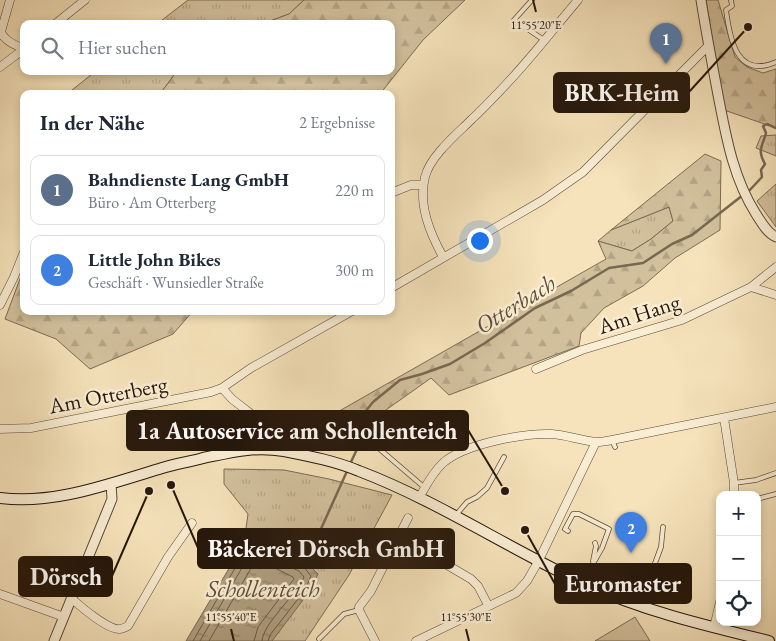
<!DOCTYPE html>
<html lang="de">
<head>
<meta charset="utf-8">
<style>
  :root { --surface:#fff; --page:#f6f6f7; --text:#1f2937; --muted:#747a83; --line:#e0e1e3; --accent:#8f2418 }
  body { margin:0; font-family:"EB Garamond",serif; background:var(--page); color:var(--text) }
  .controls { position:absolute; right:15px; bottom:15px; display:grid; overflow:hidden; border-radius:10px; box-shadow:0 2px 8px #0003 }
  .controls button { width:45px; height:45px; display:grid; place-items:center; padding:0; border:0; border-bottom:1px solid var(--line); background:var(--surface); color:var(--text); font:25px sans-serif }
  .you { position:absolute; left:479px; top:240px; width:18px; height:18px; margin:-12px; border:4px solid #fff; border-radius:50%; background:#1a73e8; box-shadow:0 0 0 8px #1a73e833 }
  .badge { display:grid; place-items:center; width:32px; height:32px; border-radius:50%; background:var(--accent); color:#fff; font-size:16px; font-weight:700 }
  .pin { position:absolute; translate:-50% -41px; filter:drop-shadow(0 1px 2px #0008) }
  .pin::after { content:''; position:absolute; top:26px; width:18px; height:15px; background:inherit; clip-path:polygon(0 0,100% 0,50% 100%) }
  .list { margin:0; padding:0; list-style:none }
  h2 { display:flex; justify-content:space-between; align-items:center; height:65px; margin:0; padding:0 20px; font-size:21px }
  h2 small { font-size:16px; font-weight:400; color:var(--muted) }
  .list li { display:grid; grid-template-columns:32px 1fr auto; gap:15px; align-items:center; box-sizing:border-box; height:70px; margin:0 10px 10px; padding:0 10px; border:1px solid var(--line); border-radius:10px }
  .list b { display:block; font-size:19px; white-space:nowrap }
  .list p { margin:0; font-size:16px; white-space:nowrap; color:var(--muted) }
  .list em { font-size:16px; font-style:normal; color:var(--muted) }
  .icon { flex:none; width:28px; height:28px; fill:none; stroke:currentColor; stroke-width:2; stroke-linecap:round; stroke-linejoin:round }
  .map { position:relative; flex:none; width:776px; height:641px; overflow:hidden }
  .search { position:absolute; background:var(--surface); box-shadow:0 2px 8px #0003; left:20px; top:20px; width:375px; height:55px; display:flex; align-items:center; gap:12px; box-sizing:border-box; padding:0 18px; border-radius:10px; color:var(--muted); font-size:19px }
  .panel { position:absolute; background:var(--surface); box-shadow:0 2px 8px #0003; left:20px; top:90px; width:375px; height:225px; border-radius:10px }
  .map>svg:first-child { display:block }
  .grass { fill:url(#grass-tufts); stroke:#7c6c54 }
  .forest { fill:url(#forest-firs); stroke:#7c6c54 }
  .pitch { fill:#d2c09d; stroke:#7c6c54 }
  .water { fill:url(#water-ripples); stroke:#786851 }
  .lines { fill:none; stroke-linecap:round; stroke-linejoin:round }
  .shore { stroke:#6a5a45; stroke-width:1 }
  .stream { stroke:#786851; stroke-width:2.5 }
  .service-casing { stroke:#594a37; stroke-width:5.5 }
  .minor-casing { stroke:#594a37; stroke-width:9 }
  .tertiary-casing { stroke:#594a37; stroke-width:11 }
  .secondary-casing { stroke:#25170b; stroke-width:12 }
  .service { stroke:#f9edd3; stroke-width:4 }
  .minor { stroke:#f9edd3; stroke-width:8 }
  .tertiary { stroke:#f9edd3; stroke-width:9 }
  .secondary { stroke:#f9edd3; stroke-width:10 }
  .ticks { fill:none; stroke:#25170b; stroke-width:2 }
  .labels { text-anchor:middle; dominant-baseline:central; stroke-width:5; stroke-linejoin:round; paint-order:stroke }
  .street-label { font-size:22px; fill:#25170b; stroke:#f9edd3 }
  .water-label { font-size:24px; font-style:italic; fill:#5c4d39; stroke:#f9edd3 }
  .ticks-label { font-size:12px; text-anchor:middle; fill:#25170b; stroke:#f9edd3; stroke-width:5; stroke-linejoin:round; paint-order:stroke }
  .leader { fill:none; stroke:#25170b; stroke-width:2 }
  .callout-dot { fill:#25170b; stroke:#f9edd3; stroke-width:2 }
  .callout { fill:#25170b; stroke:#25170b; stroke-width:2 }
  .callout-label { font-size:24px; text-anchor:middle; font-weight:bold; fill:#fff }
</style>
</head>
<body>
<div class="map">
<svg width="776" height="641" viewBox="0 0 776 641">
  <defs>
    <pattern id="grass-tufts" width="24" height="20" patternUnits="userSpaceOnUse" patternTransform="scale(1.25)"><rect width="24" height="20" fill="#d2c09d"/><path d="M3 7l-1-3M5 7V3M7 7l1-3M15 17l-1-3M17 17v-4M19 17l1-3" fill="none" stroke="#b4a486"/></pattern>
    <pattern id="forest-firs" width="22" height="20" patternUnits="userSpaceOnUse" patternTransform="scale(1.25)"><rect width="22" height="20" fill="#d2c09d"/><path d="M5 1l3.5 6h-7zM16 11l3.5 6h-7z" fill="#b4a486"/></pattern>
    <pattern id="water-ripples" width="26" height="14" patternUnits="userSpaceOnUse" patternTransform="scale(1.25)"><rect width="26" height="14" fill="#af9e7f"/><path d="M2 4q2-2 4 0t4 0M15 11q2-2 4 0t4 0" fill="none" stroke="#8e8066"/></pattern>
  </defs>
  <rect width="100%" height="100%" fill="#f6e3bb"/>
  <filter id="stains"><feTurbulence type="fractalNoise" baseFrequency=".004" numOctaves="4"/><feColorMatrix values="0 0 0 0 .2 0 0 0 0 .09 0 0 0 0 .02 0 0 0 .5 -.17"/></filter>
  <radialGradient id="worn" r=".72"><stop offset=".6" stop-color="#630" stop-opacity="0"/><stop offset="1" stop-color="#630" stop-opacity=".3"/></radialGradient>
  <path class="grass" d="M188 0H304L289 14 262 24H157Z
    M96 71H177L160 94H67Z
    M776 135V156L756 148 761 136Z
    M776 184V227L757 201Z
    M669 207 673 221 651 239 632 251 598 241 611 230Z
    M224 469 284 470 329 479 392 495 349 575 305 641H272L306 562 284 552 272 532 245 535 248 514 224 484Z"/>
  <path class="forest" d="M304 0H465L423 40 380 94H160L177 71H391V24H262L289 14Z
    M706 0H718L735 57 747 67 763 73 776 69V128L724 110Z
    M705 154 721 161 720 230 675 258 643 286 604 308 581 333 579 346 449 395 431 378 331 449 303 447 327 418 606 259 598 241 632 251 651 239 673 221 669 207 611 230Z
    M24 268V311H193L173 334 90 369 56 339 5 319Z"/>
  <path class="pitch" d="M635 617 650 641H595Z"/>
  <path class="water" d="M272 532 284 552 306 562 318 574 309 592 272 641H186L234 560 245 535Z"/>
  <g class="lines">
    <path class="shore" d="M193 641 238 563 248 541 268 537 281 556 303 566 311 576 305 590 270 635 268 641
      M200 641 243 566 252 546 265 544 277 561 299 571 304 577C296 596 263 623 262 641
      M209 641 250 570 257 554 261 552 273 567 293 577 294 579 258 627 254 641"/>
    <path class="stream" d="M748 192 762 177 761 170 765 164C757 149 762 148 766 133L763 126 767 124 776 128
      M350 464 359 445 357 422 373 402 400 380 422 374 450 364 485 343 535 308 571 291 609 268 643 263 672 244 692 235 743 195
      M306 562 348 469"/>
    <defs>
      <path id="service" d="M532 0 514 20 544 40
        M731 0 732 6 726 10C730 40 737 79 776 62
        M382 419 371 430 370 438 376 446 425 488
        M612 440 615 447
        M734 483 756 480 776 473
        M757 499 776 494
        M456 515 467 502 477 497 487 488 504 457
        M568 531 565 529 573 514H579L609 529 602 548 583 581
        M593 561 596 546 595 543
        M640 604 661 547 663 527
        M319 639 344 614 359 610"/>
      <path id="minor" d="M55 24 85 0
        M1 32C5 41 15 45 24 49
        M0 35 10 0
        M0 67 24 49
        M391 193 411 185H423
        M443 257C430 233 418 205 425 177 430 156 457 134 472 119 486 106 499 92 512 78 535 53 556 26 578 0
        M751 287 776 295
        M391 288 543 200 583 172 708 46
        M0 305 14 277 24 252
        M536 369 582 350 682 320 751 287 776 267
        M222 388 232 399 273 431 280 438 283 451
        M724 418 734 483V495
        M0 429 31 428 211 392 222 388 251 368 352 311
        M419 498C426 486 432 473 443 463 464 444 523 433 552 434 567 435 582 441 597 442 602 442 607 441 612 440L776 407
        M398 536 471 579 478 586 488 605
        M0 594 64 617
        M71 598C80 606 109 631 120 629 123 629 125 627 128 626L168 557 192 523
        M714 627 720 602
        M375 641 359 610V607L371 591 408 518
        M416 641 516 593 527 581 538 562 596 442"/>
      <path id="tertiary" d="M701 0C706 32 712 63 718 95 726 136 733 178 756 214 762 223 767 233 776 237
        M54 641 112 499 111 484"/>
      <path id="secondary" d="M0 498C54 505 108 484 159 469 174 464 189 462 203 458 232 452 254 446 284 451 309 456 335 461 359 471 438 501 509 549 585 584 643 611 707 626 769 641"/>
    </defs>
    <use href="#service" class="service-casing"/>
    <use href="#minor" class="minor-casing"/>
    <use href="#tertiary" class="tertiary-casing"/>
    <use href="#secondary" class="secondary-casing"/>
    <use href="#service" class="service"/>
    <use href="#minor" class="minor"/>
    <use href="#tertiary" class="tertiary"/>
    <use href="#secondary" class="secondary"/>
  </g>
  <path class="ticks" d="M533 0 536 12M231 629 234 641M466 629 469 641"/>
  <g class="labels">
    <g class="street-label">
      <text transform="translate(639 314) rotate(-18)">Am Hang</text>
      <text transform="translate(108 395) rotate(-11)">Am Otterberg</text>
    </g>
    <g class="water-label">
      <text transform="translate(515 304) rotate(-32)">Otterbach</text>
      <text x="263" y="588">Schollenteich</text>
    </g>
  </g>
  <g class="ticks-label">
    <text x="536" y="29">11°55'20"E</text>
    <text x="231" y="621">11°55'40"E</text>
    <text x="466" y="621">11°55'30"E</text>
  </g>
  <path class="leader" d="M748 27L689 92M505 491L468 430M171 485L198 548M149 491L112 576M525 530L555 584"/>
  <g class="callout-dot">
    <circle cx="748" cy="27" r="5"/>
    <circle cx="505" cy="491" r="5"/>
    <circle cx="171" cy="485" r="5"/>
    <circle cx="149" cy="491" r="5"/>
    <circle cx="525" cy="530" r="5"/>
  </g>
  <g class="callout">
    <rect x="554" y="73" width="135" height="39" rx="5"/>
    <rect x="127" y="411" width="341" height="39" rx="5"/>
    <rect x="198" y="529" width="256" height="39" rx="5"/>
    <rect x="19" y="557" width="93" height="39" rx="5"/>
    <rect x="555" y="564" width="136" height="39" rx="5"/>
  </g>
  <g class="callout-label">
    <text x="622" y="101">BRK-Heim</text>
    <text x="297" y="439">1a Autoservice am Schollenteich</text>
    <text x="326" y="557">Bäckerei Dörsch GmbH</text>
    <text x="66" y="585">Dörsch</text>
    <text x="623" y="592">Euromaster</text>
  </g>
  <rect width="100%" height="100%" filter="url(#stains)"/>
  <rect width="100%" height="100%" fill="url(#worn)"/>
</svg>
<div class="controls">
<button>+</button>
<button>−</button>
<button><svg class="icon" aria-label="locate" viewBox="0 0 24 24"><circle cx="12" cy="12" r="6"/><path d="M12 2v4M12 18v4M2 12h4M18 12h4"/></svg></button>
</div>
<div class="you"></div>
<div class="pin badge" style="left:666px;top:64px;background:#5c6f8a">1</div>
<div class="pin badge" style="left:631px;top:553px;background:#3f7fe0">2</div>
<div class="search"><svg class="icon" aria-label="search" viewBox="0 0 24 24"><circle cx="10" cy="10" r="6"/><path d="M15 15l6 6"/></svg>Hier suchen</div>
<section class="panel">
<h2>In der Nähe<small>2 Ergebnisse</small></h2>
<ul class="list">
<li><span class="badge" style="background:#5c6f8a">1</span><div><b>Bahndienste Lang GmbH</b><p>Büro · Am Otterberg</p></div><em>220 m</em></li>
<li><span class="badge" style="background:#3f7fe0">2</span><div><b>Little John Bikes</b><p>Geschäft · Wunsiedler Straße</p></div><em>300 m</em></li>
</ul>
</section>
</div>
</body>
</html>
